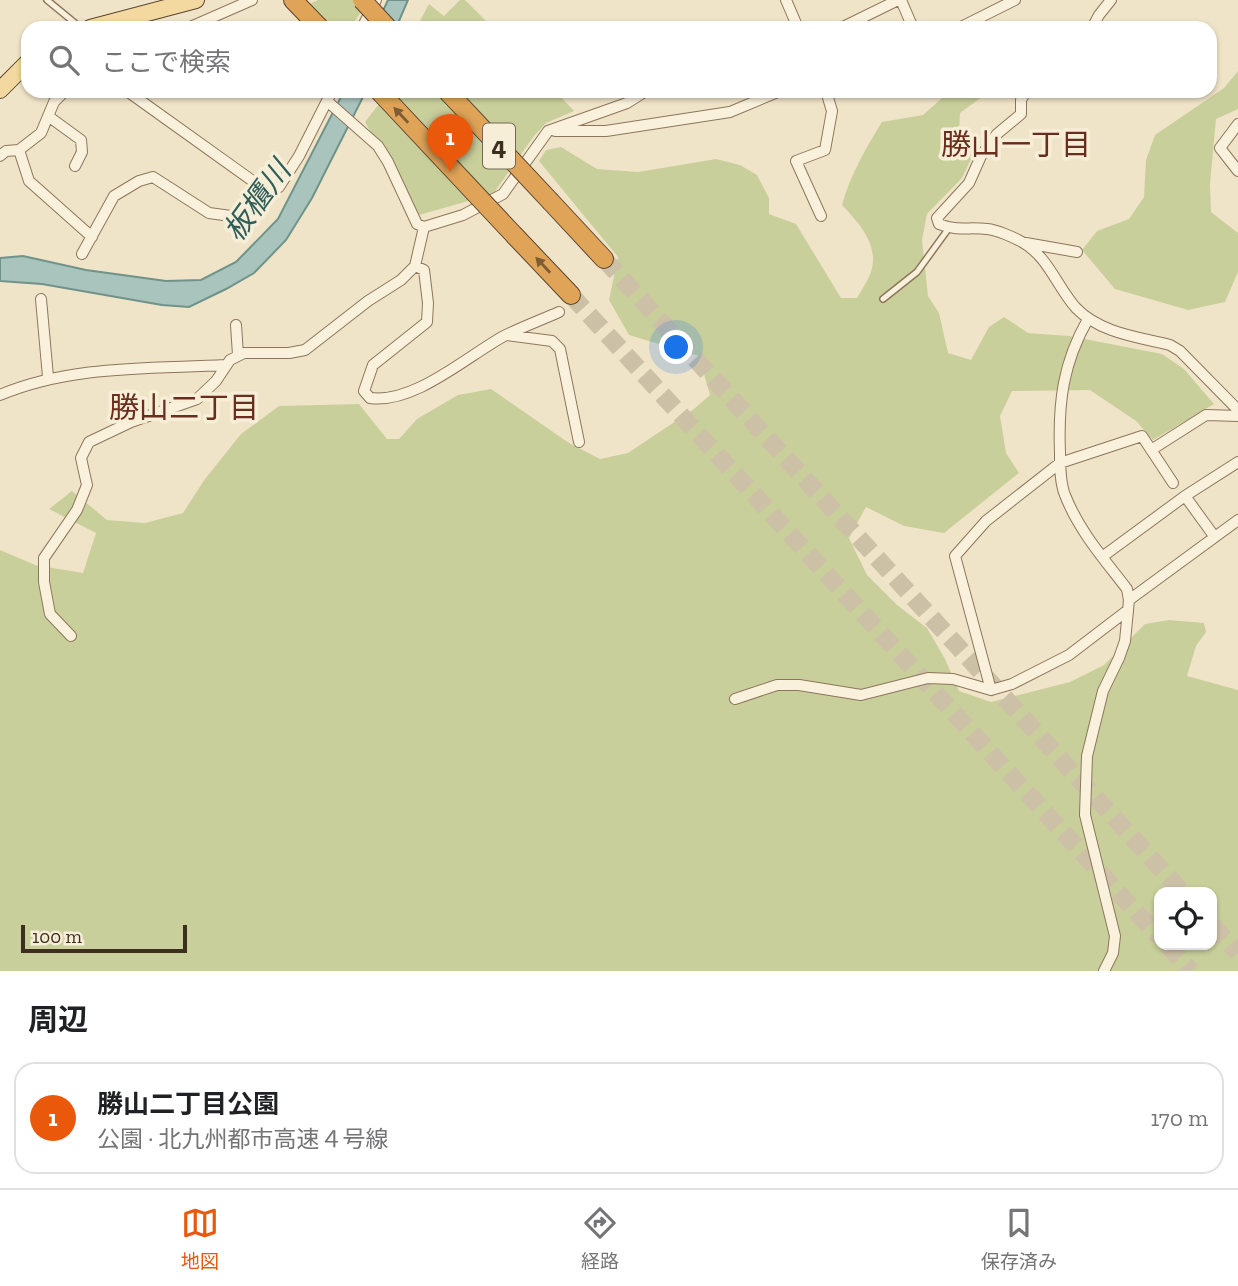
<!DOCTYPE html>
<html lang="ja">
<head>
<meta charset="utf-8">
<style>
  :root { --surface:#fff; --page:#f2f2f2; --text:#202124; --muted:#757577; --line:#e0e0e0; --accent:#ea580c }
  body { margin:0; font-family:"Zilla Slab","Noto Sans JP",serif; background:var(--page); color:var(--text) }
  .controls { position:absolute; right:21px; bottom:21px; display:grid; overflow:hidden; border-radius:14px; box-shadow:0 2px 5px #0004 }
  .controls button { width:63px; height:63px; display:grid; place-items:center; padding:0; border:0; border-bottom:2px solid var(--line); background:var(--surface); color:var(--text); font:35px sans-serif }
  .scale { position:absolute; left:21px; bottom:18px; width:166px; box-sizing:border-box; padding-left:7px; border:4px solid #3d2e20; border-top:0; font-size:19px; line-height:24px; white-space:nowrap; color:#3d2e20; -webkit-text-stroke:5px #f7eed8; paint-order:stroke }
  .you { position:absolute; left:677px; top:348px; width:24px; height:24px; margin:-18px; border:5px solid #fff; border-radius:50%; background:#1a73e8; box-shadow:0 0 0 10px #1a73e833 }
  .badge { display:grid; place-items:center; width:46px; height:46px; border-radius:50%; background:var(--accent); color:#fff; font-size:23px; font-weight:700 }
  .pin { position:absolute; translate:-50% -58px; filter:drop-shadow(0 2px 4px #0008) }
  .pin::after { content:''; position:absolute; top:37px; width:24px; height:21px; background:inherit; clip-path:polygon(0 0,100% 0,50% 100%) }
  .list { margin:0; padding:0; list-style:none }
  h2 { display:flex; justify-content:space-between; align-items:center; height:91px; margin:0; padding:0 28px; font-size:30px }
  h2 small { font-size:23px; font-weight:400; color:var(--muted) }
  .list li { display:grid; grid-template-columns:46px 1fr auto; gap:21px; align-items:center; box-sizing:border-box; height:112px; margin:0 14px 14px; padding:0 14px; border:2px solid var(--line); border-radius:21px }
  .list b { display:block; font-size:26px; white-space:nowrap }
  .list p { margin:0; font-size:23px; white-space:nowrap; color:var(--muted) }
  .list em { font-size:23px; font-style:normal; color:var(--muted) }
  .icon { flex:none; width:38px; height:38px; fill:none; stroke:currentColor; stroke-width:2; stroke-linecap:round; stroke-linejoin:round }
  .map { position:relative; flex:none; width:1238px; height:971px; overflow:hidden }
  .search { position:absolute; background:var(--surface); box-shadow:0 2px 5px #0004; left:21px; right:21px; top:21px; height:77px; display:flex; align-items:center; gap:18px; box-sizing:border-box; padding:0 24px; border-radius:21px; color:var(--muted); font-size:26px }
  .sheet { height:217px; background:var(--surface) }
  nav { display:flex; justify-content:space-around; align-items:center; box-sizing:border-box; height:98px; border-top:2px solid var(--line); background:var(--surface); font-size:19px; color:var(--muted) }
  nav a { display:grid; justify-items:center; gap:4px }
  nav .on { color:var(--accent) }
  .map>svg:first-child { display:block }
  .green { fill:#c9cf9b; fill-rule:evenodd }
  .water { fill:#a9c4bc; stroke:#6f938a; stroke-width:2 }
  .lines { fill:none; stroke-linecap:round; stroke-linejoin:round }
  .highway-tunnel { stroke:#ccc0a6; stroke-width:18; stroke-dasharray:18 9; stroke-linecap:butt }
  .lane-casing { stroke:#8d765c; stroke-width:8 }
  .street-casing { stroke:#8d765c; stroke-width:12 }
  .primary-casing { stroke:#5b4430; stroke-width:18 }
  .highway-casing { stroke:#5b4430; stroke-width:20 }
  .lane { stroke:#faf1dc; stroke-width:5 }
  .street { stroke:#faf1dc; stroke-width:10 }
  .primary { stroke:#f3d9a0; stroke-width:16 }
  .highway { stroke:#e0a458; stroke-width:18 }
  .highway-bridge-casing { stroke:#5b4430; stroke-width:20; stroke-linecap:butt }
  .highway-bridge { stroke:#e0a458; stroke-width:18 }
  .oneway { fill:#7e5d36 }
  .labels { text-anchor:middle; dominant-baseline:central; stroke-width:7; stroke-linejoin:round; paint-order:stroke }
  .shield { fill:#f7eed8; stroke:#756857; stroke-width:2 }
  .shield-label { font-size:26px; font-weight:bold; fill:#3d2e20 }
  .neighbourhood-label { font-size:30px; fill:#6b2e1e; stroke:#f7eed8 }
  .water-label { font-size:30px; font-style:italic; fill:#2f5d5a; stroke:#f7eed8 }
</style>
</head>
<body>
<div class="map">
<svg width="1238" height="971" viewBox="0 0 1238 971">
  <rect width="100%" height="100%" fill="#f0e4c8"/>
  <path class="green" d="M318 0H369L350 28H309L291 12Z
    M460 0H465L493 28H416L429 4 444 16Z
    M1238 71V109L1216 119 1210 184 1211 212 1238 233V272L1225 302 1188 310 1115 289 1082 250 1097 231 1129 219 1144 197 1146 160 1155 135 1224 88Z
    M389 91H555L574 111 546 123 534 136 493 194 419 215 415 212 365 122Z
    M950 91H990L960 113 959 133 976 139 971 159 962 178 927 214 922 240 928 296 939 313 948 353 971 360 989 327 1004 317 1028 333 1069 336 1162 354 1184 369 1214 404 1153 440 1136 421 1090 390 1012 391 1000 416 1006 453 1019 473 944 533 904 526 866 507 849 538 867 575 897 605 927 628 945 659 959 691 991 702 1070 682 1104 665 1145 624 1169 620 1204 623 1206 632 1196 646 1187 676 1238 690V971H0V550L35 565 83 573 96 533 49 509 72 491 107 520 145 523 183 513 205 479 241 434 279 406 359 404 387 439H399L417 419 458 395 491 389 569 443 600 459 628 453 694 409 710 395 699 356 629 335 609 300 618 257 539 161 546 150 561 147 597 169 638 172 716 159 740 165 757 175 769 198V214L796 224 841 298H857C862 289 870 278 872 268 878 243 857 221 842 205 850 175 866 148 882 122L923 115ZM1159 892H1212V945H1159Z"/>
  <path class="water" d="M388 0H408L396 28H375Z
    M344 91H366L312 198 286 240 254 273 226 289 189 307 162 305 42 284 0 281V258L23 256 86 270 166 281 201 280 236 262 278 219Z"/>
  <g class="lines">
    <path class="highway-tunnel" d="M604 259 1182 892
      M571 295 1159 937
      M1212 925 1238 953
      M1167 945 1191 971"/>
    <defs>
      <path id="lane" d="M47 0 81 28
        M883 299 917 272 949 228"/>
      <path id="street" d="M786 0 798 28
        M901 0 913 28
        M188 28 252 0
        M362 28 376 0
        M841 28 898 0
        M959 28 1015 0
        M1092 28 1099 15 1111 0
        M127 91 271 194
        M1026 91 1021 100V114L997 134 981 156 969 183 937 218 939 224C955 231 970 227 987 229 997 230 1013 237 1022 242 1048 256 1057 287 1076 308 1100 333 1138 337 1170 345L1180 351 1238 410
        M327 101 378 146 388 162 417 224 424 227
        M48 116 81 140 82 152 75 166
        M1238 124 1220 148 1238 171
        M555 131H606L730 112 780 91
        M19 150 29 181 92 237
        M0 156 6 151 19 150 41 133 54 102 65 91
        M821 216 796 161 825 150 832 111 826 91
        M1026 243 1077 252
        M82 254 114 196 139 181 153 177 209 213 231 216 260 201 279 187 299 156 332 91
        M415 266 424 270 428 303 427 322 373 365 364 391 370 398C414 404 466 357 504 336 522 327 541 320 559 312
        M41 299 48 377
        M1088 319C1063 363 1058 402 1060 453 1060 466 1060 483 1065 495 1079 531 1104 559 1127 589L1129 600 1125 641 1119 658 1103 691 1087 756 1085 815 1115 936 1113 953 1104 971
        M236 325 238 355
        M506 335 552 341 560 349 579 442
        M0 395C71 365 150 369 225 365
        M1151 450 1206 415 1238 416
        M1185 496 1214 536
        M1102 557 1185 496 1238 462
        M1129 600 1238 520
        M71 636 50 614 44 582V558L77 510 87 485 81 458 89 442 131 422 197 399 216 381 230 360 244 353H289L305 350 368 301 401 280 415 266 424 227 463 215 503 194 548 131 627 103 646 91
        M991 690 955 556 986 521 1060 463 1142 436 1173 483
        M735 699 777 685H799L861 695 928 678 953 679 991 690 1012 684 1069 655 1128 610"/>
      <path id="primary" d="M90 28 196 0
        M0 90 28 62"/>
      <path id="highway" d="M293 0 320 28
        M551 202 604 259
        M515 236 571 295"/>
    </defs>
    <use href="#lane" class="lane-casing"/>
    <use href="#street" class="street-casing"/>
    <use href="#primary" class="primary-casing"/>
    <use href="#highway" class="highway-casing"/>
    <use href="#lane" class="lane"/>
    <use href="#street" class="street"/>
    <use href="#primary" class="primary"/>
    <use href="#highway" class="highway"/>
    <defs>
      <path id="highway-bridge" d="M362 0 388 28
        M379 91 515 236
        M447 91 551 202"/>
    </defs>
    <use href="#highway-bridge" class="highway-bridge-casing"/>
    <use href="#highway-bridge" class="highway-bridge"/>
  </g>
  <defs><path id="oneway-solid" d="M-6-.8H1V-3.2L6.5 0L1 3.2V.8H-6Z" transform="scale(1.75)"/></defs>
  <g class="oneway">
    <use href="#oneway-solid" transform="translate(401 115) rotate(-133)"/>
    <use href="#oneway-solid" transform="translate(543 265) rotate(-133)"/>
  </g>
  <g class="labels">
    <rect class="shield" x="483" y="123.5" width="32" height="45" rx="5"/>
    <g class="shield-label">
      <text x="499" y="146">4</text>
    </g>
    <g class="neighbourhood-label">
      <text x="1016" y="145">勝山一丁目</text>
      <text x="184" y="408">勝山二丁目</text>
    </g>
    <g class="water-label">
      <text transform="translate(257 201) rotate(-54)">板櫃川</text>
    </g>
  </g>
</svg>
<div class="controls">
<button><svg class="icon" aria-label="locate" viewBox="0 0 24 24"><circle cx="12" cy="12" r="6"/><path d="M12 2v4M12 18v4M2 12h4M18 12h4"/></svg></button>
</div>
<div class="scale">100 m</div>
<div class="you"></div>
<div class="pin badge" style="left:450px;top:172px">1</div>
<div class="search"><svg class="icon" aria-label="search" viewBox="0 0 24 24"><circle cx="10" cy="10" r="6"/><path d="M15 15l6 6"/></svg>ここで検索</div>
</div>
<section class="sheet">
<h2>周辺<small></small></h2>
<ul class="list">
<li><span class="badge">1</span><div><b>勝山二丁目公園</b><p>公園 · 北九州都市高速４号線</p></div><em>170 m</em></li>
</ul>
</section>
<nav>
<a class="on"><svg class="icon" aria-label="map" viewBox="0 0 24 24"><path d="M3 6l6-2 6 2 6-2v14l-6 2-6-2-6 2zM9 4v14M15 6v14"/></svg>地図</a>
<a><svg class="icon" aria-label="directions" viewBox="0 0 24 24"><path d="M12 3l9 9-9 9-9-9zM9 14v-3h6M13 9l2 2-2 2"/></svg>経路</a>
<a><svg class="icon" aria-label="saved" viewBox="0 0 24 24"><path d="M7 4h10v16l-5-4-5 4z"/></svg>保存済み</a>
</nav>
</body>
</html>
